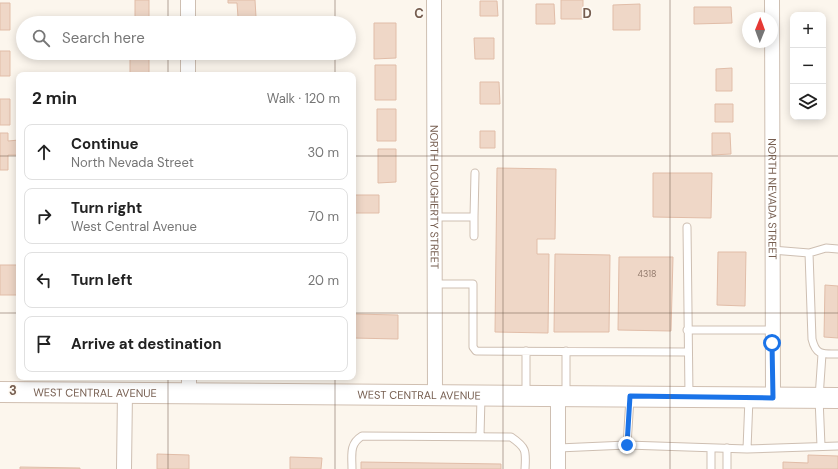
<!DOCTYPE html>
<html lang="en">
<head>
<meta charset="utf-8">
<style>
  :root { --surface:#fff; --page:#f2f2f2; --text:#222; --muted:#767676; --line:#e0e0e0 }
  body { margin:0; font-family:"DM Sans",sans-serif; background:var(--page); color:var(--text) }
  .controls { position:absolute; right:12px; top:12px; display:grid; overflow:hidden; border-radius:8px; box-shadow:0 2px 10px #0003 }
  .controls button { width:36px; height:36px; display:grid; place-items:center; padding:0; border:0; border-bottom:1px solid var(--line); background:var(--surface); color:var(--text); font:20px sans-serif }
  .compass { position:absolute; left:742px; top:12px; width:36px; height:36px; border-radius:50%; background:var(--surface); box-shadow:0 2px 10px #0003; rotate:1deg }
  .stop { position:absolute; width:12px; height:12px; margin:-9px; border:3px solid #1a73e8; border-radius:50%; background:#fff }
  .stop.end { background:#1a73e8; border-color:#fff; box-shadow:0 1px 4px #0008 }
  .list { margin:0; padding:0; list-style:none }
  h2 { display:flex; justify-content:space-between; align-items:center; height:52px; margin:0; padding:0 16px; font-size:17px }
  h2 small { font-size:13px; font-weight:400; color:var(--muted) }
  .list li { display:grid; grid-template-columns:26px 1fr auto; gap:12px; align-items:center; box-sizing:border-box; height:56px; margin:0 8px 8px; padding:0 8px; border:1px solid var(--line); border-radius:8px }
  .list b { display:block; font-size:15px; white-space:nowrap }
  .list p { margin:0; font-size:13px; white-space:nowrap; color:var(--muted) }
  .list em { font-size:13px; font-style:normal; color:var(--muted) }
  .icon { flex:none; width:22px; height:22px; fill:none; stroke:currentColor; stroke-width:2; stroke-linecap:round; stroke-linejoin:round }
  .map { position:relative; flex:none; width:838px; height:469px; overflow:hidden }
  .search { position:absolute; background:var(--surface); box-shadow:0 2px 10px #0003; left:16px; top:16px; width:340px; height:44px; display:flex; align-items:center; gap:10px; box-sizing:border-box; padding:0 14px; border-radius:22px; color:var(--muted); font-size:15px }
  .panel { position:absolute; background:var(--surface); box-shadow:0 2px 10px #0003; left:16px; top:72px; width:340px; height:308px; border-radius:8px }
  .map>svg:first-child { display:block }
  .building { fill:#efd7c7; stroke:#e1bda8 }
  .lines { fill:none; stroke-linecap:round; stroke-linejoin:round }
  .lane-casing { stroke:#cebfb2; stroke-width:9 }
  .street-casing { stroke:#cebfb2; stroke-width:16 }
  .secondary-casing { stroke:#d0bfb1; stroke-width:22 }
  .lane { stroke:#fff; stroke-width:7 }
  .street { stroke:#fff; stroke-width:14 }
  .secondary { stroke:#fff; stroke-width:20 }
  .route { stroke:#1a73e8; stroke-width:5 }
  .grid { fill:none; stroke:#765e50; stroke-width:1; stroke-opacity:0.55 }
  .labels { text-anchor:middle; dominant-baseline:central; stroke-width:3; stroke-linejoin:round; paint-order:stroke }
  .number-label { font-size:9px; fill:#947c6e }
  .street-label { font-size:11px; fill:#765e50; stroke:#fefaf4 }
  .grid-label { font-size:13px; text-anchor:middle; font-weight:bold; fill:#765e50; stroke:#fefaf4; stroke-width:3; stroke-linejoin:round; paint-order:stroke }
</style>
</head>
<body>
<div class="map">
<svg width="838" height="469" viewBox="0 0 838 469">
  <rect width="100%" height="100%" fill="#fcf6ed"/>
  <path class="building" d="M135 0H149V23H135Z
    M228 0H255L256 17H238L237 3H228Z
    M561 0H583V19H561Z
    M480 1H497L498 16H480Z
    M0 3H10V30H0Z
    M536 4H554L555 24H536Z
    M640 4V30H613V5Z
    M694 7H731L732 23 694 24Z
    M251 21V23H225V22Z
    M374 23H396V58L374 59Z
    M474 38H494V59H475Z
    M0 51H10V76H0Z
    M149 53V75H130V54Z
    M226 53H251V55H226Z
    M375 65H396V100H375Z
    M732 68V91H716V69Z
    M480 82H499L500 104H480Z
    M0 99H10V125H0Z
    M715 104H733V122H715Z
    M377 109H396V141H377Z
    M480 131H495V148H480Z
    M0 133H8V141L19 140V155H8V170H0Z
    M712 133H730L731 154 712 155Z
    M378 149H396V182L378 183Z
    M497 168 556 169 555 239H537V254H549L548 333 495 332Z
    M653 173H712L711 218 653 217Z
    M353 195H379V213H353Z
    M718 252H746L745 306 717 305Z
    M555 254 610 255 609 332H554Z
    M619 257H673L671 331 618 330Z
    M0 265H19V295H0Z
    M825 285 838 286V338L824 337Z
    M353 314 398 315V339L353 338Z
    M157 454 189 455V469H157Z
    M808 455 838 456V469H783V462L808 463Z
    M290 457 322 458 321 469H290Z
    M361 462 501 464V469H361Z
    M20 467 80 468V469H20Z"/>
  <g class="lines">
    <defs>
      <path id="lane" d="M435 217H474L475 173
        M687 227 689 395
        M474 236V217
        M772 250 809 253 826 248 838 249
        M809 253 812 339C816 356 823 354 838 354
        M435 284H473V347L476 351 688 352
        M687 330H772
        M566 351V395
        M526 395V351
        M480 436 481 397
        M627 445 630 398
        M821 446 819 398 822 354
        M558 448 627 445 747 449 838 446
        M711 448V469
        M727 448V469
        M747 449 749 398
        M352 469C352 455 349 444 362 436L511 437C527 448 526 451 525 469"/>
      <g id="street">
        <path d="M188 0V23"/>
        <path id="s1" d="M434 0 435 395"/>
        <path id="s2" d="M772 0 773 398"/>
        <path d="M188 53V75"/>
        <path d="M189 377V393"/>
        <path d="M558 396V469"/>
        <path d="M124 469 125 392"/>
      </g>
      <g id="secondary">
        <path id="s3" d="M0 392 838 398"/>
      </g>
    </defs>
    <use href="#lane" class="lane-casing"/>
    <use href="#street" class="street-casing"/>
    <use href="#secondary" class="secondary-casing"/>
    <use href="#lane" class="lane"/>
    <use href="#street" class="street"/>
    <use href="#secondary" class="secondary"/>
  </g>
  <g class="lines">
    <path class="route" d="M627 445 630 396 773 398 772 343"/>
  </g>
  <path class="grid" d="M168 0V23M335 0V23M503 0V469M670 0V469M168 53V75M335 53V75M0 156H19M353 156H838M0 313H19M353 313H838M168 377V469M335 377V469"/>
  <g class="labels">
    <g class="number-label">
      <text x="647" y="274">4318</text>
    </g>
    <g class="street-label">
      <text stroke="none"><textPath href="#s1" startOffset="197">NORTH DOUGHERTY STREET</textPath></text>
      <text stroke="none"><textPath href="#s2" startOffset="199">NORTH NEVADA STREET</textPath></text>
      <text stroke="none"><textPath href="#s3" startOffset="95">WEST CENTRAL AVENUE</textPath></text>
      <text stroke="none"><textPath href="#s3" startOffset="419">WEST CENTRAL AVENUE</textPath></text>
    </g>
  </g>
  <g class="grid-label">
    <text x="419" y="18">C</text>
    <text x="587" y="18">D</text>
    <text x="13" y="395">3</text>
  </g>
</svg>
<div class="controls">
<button>+</button>
<button>−</button>
<button><svg class="icon" aria-label="layers" viewBox="0 0 24 24"><path d="M12 4l9 5-9 5-9-5zM3 14l9 5 9-5"/></svg></button>
</div>
<svg class="compass" viewBox="-18 -18 36 36"><path d="M0-13l5 13h-10z" fill="#e53935"/><path d="M0 13l5-13h-10z" fill="#767676"/></svg>
<div class="stop" style="left:772px;top:343px"></div>
<div class="stop end" style="left:627px;top:445px"></div>
<div class="search"><svg class="icon" aria-label="search" viewBox="0 0 24 24"><circle cx="10" cy="10" r="6"/><path d="M15 15l6 6"/></svg>Search here</div>
<section class="panel">
<h2>2 min<small>Walk · 120 m</small></h2>
<ul class="list">
<li><svg class="icon" aria-label="ahead" viewBox="0 0 24 24"><path d="M12 20V5M6 11l6-6 6 6"/></svg><div><b>Continue</b><p>North Nevada Street</p></div><em>30 m</em></li>
<li><svg class="icon" aria-label="right" viewBox="0 0 24 24"><path d="M7 20v-9h11M14 6l5 5-5 5"/></svg><div><b>Turn right</b><p>West Central Avenue</p></div><em>70 m</em></li>
<li><svg class="icon" aria-label="left" viewBox="0 0 24 24"><path d="M17 20v-9H6M10 6l-5 5 5 5"/></svg><div><b>Turn left</b></div><em>20 m</em></li>
<li><svg class="icon" aria-label="arrive" viewBox="0 0 24 24"><path d="M6 21V4h12l-3 4 3 4H6"/></svg><div><b>Arrive at destination</b></div></li>
</ul>
</section>
</div>
</body>
</html>
